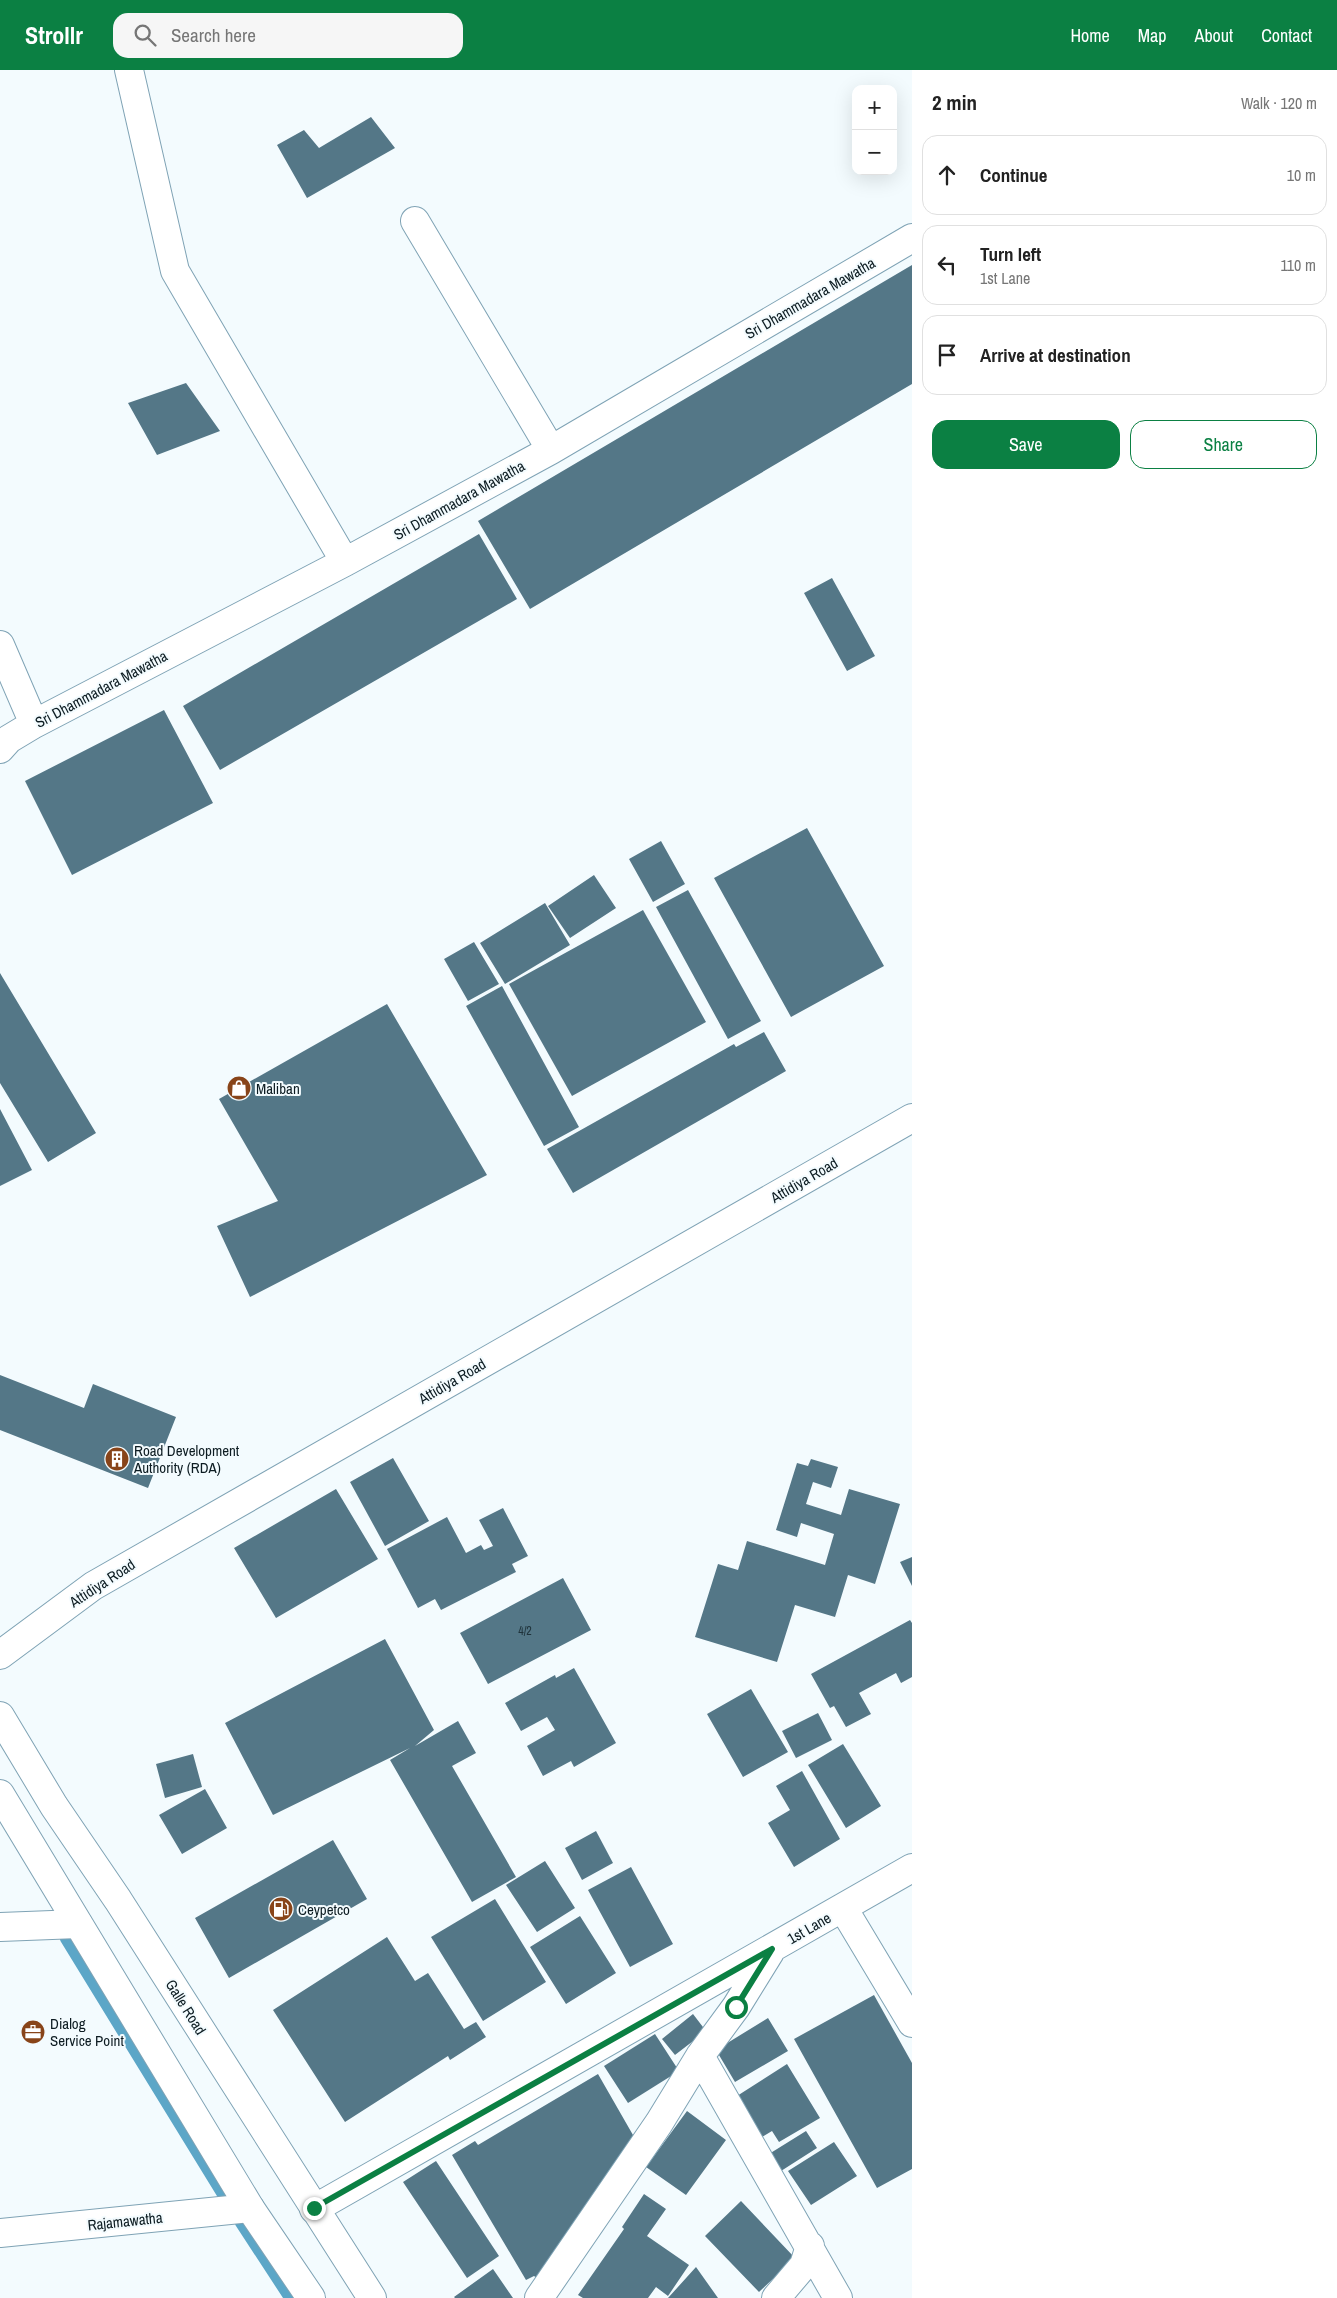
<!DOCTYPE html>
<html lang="en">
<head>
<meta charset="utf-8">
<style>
  :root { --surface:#fff; --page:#f6f6f6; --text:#222; --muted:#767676; --line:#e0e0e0; --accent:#0b8043 }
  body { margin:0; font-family:"Archivo Narrow",sans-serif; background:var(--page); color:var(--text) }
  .controls { position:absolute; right:15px; top:15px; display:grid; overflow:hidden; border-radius:10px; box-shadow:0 5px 20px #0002 }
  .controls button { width:45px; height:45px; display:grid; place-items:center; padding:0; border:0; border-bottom:1px solid var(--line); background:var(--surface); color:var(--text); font:25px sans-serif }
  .stop { position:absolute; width:15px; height:15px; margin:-11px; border:4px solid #0b8043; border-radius:50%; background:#fff }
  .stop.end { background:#0b8043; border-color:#fff; box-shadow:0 1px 5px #0008 }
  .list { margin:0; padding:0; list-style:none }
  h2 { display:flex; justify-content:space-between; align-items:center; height:65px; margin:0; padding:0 20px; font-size:21px }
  h2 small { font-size:16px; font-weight:400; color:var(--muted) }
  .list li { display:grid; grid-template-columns:32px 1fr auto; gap:15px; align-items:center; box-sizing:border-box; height:80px; margin:0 10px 10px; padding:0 10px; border:1px solid var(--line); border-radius:15px }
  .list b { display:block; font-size:19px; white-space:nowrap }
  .list p { margin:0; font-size:16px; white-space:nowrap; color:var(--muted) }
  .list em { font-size:16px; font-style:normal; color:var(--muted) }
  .actions { display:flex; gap:10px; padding:15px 20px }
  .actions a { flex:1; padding:11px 0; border:1px solid var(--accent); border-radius:15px; text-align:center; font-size:18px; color:var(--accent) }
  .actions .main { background:var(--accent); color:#fff }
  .icon { flex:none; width:28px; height:28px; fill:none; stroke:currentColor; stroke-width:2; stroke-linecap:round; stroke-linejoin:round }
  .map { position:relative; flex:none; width:912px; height:2228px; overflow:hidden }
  header { display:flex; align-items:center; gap:30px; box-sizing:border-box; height:70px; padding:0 25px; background:var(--accent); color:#fff }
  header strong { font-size:24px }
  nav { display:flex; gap:28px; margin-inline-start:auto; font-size:18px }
  .search { width:350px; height:45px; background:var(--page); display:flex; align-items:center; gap:12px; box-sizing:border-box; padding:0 18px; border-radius:15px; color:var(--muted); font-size:19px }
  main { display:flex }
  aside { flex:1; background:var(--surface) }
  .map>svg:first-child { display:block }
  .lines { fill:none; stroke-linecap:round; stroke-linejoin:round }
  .stream { stroke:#5ca6c7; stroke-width:10 }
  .building { fill:#547787 }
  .minor-casing { stroke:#7fa3b5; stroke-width:30 }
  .primary-casing { stroke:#7fa3b5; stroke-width:30 }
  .trunk-casing { stroke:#7fa3b5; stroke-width:30 }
  .minor { stroke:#fff; stroke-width:28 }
  .primary { stroke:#fff; stroke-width:28 }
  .trunk { stroke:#fff; stroke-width:28 }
  .route { stroke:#0b8043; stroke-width:6 }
  .labels { text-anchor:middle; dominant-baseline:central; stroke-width:4; stroke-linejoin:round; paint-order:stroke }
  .number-label { font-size:12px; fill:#1f333b }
  .street-label { font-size:15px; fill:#0d1c22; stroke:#f3fbfe }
  .poi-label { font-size:15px; fill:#0d1c22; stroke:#f3fbfe; text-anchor:start }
</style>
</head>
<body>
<header>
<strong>Strollr</strong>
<div class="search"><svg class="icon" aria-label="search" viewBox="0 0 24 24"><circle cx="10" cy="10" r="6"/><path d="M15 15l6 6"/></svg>Search here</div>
<nav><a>Home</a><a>Map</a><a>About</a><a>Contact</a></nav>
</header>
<main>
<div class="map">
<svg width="912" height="2228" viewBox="0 0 912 2228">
  <rect width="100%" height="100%" fill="#f3fbfe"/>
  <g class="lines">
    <path class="stream" d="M65 1869 224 2128
      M240 2153 289 2228"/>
  </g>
  <path class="building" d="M371 47 395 78 307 128 277 75 304 60 319 78Z
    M912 195V314L530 539 478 451Z
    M186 313 220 361 157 385 128 333Z
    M479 464 517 529 220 700 183 636Z
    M832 508 875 586 847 601 804 523Z
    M164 640 213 733 72 805 25 711Z
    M807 758 884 896 791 947 714 808Z
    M661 771 685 814 653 832 629 789Z
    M594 805 616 838 570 868 548 836Z
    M688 820 761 951 728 969 656 837Z
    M545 833 570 875 505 914 480 873Z
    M643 840 706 952 572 1026 509 914Z
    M474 872 499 914 468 931 444 889Z
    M0 903 96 1063 48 1092 0 1013Z
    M502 916 579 1057 544 1076 466 936Z
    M387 934 487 1105 250 1227 217 1156 278 1131 219 1029Z
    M764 962 786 1001 573 1123 547 1079 734 974 736 977Z
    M0 1039 32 1100 0 1116Z
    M0 1305 84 1338 93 1314 176 1347 148 1418 0 1360Z
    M393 1388 429 1451 385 1476 350 1412Z
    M811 1389 838 1397 831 1418 813 1412 806 1434 841 1445 849 1419 900 1434 875 1514 848 1505 835 1547 795 1535 777 1592 695 1567 718 1494 738 1500 747 1471 825 1495 834 1464 801 1453 797 1467 776 1460 797 1393 808 1396Z
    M336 1419 378 1489 276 1548 234 1478Z
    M503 1438 528 1486 512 1494 516 1502 441 1540 435 1529 418 1538 387 1479 447 1447 466 1483 481 1475 484 1480 493 1476 479 1450Z
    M912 1487V1516L900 1492Z
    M563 1508 591 1560 488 1614 460 1563Z
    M910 1550 912 1553V1607L901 1613 896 1603 859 1623 871 1644 846 1657 834 1636 830 1638 811 1604Z
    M385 1569 434 1660 415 1676 458 1651 476 1683 452 1696 516 1807 472 1832 390 1690 410 1678 273 1745 225 1653Z
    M574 1598 616 1673 574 1697 571 1691 543 1706 527 1676 555 1660 547 1647 521 1661 505 1633 555 1605 556 1608Z
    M751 1619 788 1682 743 1707 707 1644Z
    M818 1643 832 1670 796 1688 782 1661Z
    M843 1674 881 1736 846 1758 808 1695Z
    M193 1684 202 1717 165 1728 156 1694Z
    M802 1701 840 1769 794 1797 768 1753 790 1740 776 1716Z
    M205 1719 227 1758 182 1784 159 1745Z
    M596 1761 613 1793 582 1810 565 1778Z
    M333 1770 367 1829 229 1908 195 1848Z
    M545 1791 575 1838 537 1862 506 1815Z
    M631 1797 673 1874 630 1897 588 1820Z
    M495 1829 546 1912 483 1951 431 1867Z
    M580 1846 616 1903 566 1934 530 1877Z
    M387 1867 415 1911 428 1903 464 1959 476 1952 486 1967 450 1990 448 1986 345 2052 273 1940Z
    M874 1925 912 1993V2099L877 2118 794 1969Z
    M693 1944 706 1961 675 1985 662 1969Z
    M768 1948 788 1981 735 2012 716 1980Z
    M655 1964 679 2001 628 2033 604 1996Z
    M787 1994 820 2048 779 2072 772 2061 762 2067 737 2026Z
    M598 2004 637 2072 540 2210 534 2206 526 2210 452 2085 475 2071 478 2075Z
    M687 2041 726 2070 686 2125 646 2097Z
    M806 2061 817 2078 781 2101 769 2084Z
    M834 2072 857 2106 811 2135 788 2101Z
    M436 2091 499 2186 467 2208 403 2112Z
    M644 2124 666 2139 647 2166 689 2195 668 2226 656 2217 648 2228H583L578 2225 624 2159 622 2157Z
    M741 2131 795 2188 759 2222 705 2166Z
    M696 2197 718 2228H668Z
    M493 2199 513 2228H455L454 2227Z"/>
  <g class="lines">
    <defs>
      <path id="minor" d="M129 0 175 201 345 492
        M415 151 551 380
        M0 575 34 654
        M0 679 9 669 34 654 345 492 551 380 912 168
        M843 1838 912 1953
        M0 1857 78 1854
        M700 1986 838 2228
        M314 2139 912 1798
        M0 2163 250 2138
        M539 2228 659 2053 700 1986 736 1937 770 1882
        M776 2228 804 2195 810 2176"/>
      <path id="primary" d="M0 1585 93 1516 912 1048"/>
      <path id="trunk" d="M0 1646 54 1736 118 1830 372 2228
        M0 1724 250 2138 311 2228"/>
    </defs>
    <use href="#minor" class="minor-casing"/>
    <use href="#primary" class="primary-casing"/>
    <use href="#trunk" class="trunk-casing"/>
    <use href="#minor" class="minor"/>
    <use href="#primary" class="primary"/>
    <use href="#trunk" class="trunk"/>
  </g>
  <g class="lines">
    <path class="route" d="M314 2138 772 1879 736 1937"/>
  </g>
  <defs>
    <symbol id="shop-disc" viewBox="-11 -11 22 22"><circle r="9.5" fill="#884419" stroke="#f3fbfe"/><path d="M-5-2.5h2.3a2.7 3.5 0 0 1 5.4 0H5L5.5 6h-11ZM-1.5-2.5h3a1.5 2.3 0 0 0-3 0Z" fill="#fff"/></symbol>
    <symbol id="building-disc" viewBox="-11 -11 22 22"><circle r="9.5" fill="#884419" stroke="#f3fbfe"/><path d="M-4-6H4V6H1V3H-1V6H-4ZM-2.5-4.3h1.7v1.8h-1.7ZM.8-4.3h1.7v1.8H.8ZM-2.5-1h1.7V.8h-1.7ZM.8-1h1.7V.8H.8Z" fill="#fff"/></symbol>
    <symbol id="fuel-disc" viewBox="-11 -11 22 22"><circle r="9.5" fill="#884419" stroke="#f3fbfe"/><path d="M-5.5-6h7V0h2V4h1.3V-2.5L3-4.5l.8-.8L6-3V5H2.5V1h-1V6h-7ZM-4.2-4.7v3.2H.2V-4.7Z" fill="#fff"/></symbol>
    <symbol id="office-disc" viewBox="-11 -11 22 22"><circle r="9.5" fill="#884419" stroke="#f3fbfe"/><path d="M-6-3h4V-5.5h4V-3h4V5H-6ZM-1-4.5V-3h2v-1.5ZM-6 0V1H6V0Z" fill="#fff"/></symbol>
  </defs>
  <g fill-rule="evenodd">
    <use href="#shop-disc" x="225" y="1004" width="28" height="28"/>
    <use href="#building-disc" x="103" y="1375" width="28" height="28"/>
    <use href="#fuel-disc" x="267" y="1825" width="28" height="28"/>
    <use href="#office-disc" x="19" y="1948" width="28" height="28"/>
  </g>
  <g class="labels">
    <g class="number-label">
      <text x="525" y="1561">4/2</text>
    </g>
    <g class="street-label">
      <text transform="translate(810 228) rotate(-30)">Sri Dhammadara Mawatha</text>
      <text transform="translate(459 430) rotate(-29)">Sri Dhammadara Mawatha</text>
      <text transform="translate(101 619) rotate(-28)">Sri Dhammadara Mawatha</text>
      <text transform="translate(804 1110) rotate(-30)">Attidiya Road</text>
      <text transform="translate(452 1311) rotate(-30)">Attidiya Road</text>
      <text transform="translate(102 1513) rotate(-33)">Attidiya Road</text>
      <text transform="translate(809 1858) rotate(-30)">1st Lane</text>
      <text transform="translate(186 1937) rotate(58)">Galle Road</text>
      <text transform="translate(125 2151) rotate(-6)">Rajamawatha</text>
    </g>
    <g class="poi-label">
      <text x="256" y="1018">Maliban</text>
      <text x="134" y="1380">Road Development<tspan x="134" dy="17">Authority (RDA)</tspan></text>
      <text x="298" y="1839">Ceypetco</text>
      <text x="50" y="1953">Dialog<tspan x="50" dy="17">Service Point</tspan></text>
    </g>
  </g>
</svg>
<div class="controls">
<button>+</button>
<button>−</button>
</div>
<div class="stop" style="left:736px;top:1937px"></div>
<div class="stop end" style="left:314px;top:2138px"></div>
</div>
<aside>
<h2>2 min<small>Walk · 120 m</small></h2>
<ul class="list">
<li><svg class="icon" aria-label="ahead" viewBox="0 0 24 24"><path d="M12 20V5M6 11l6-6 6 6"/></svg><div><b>Continue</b></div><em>10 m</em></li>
<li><svg class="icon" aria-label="left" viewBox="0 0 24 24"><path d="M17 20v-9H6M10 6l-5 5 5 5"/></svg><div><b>Turn left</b><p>1st Lane</p></div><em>110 m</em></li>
<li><svg class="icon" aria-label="arrive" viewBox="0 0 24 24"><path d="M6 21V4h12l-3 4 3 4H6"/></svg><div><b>Arrive at destination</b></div></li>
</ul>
<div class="actions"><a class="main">Save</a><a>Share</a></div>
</aside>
</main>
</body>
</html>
